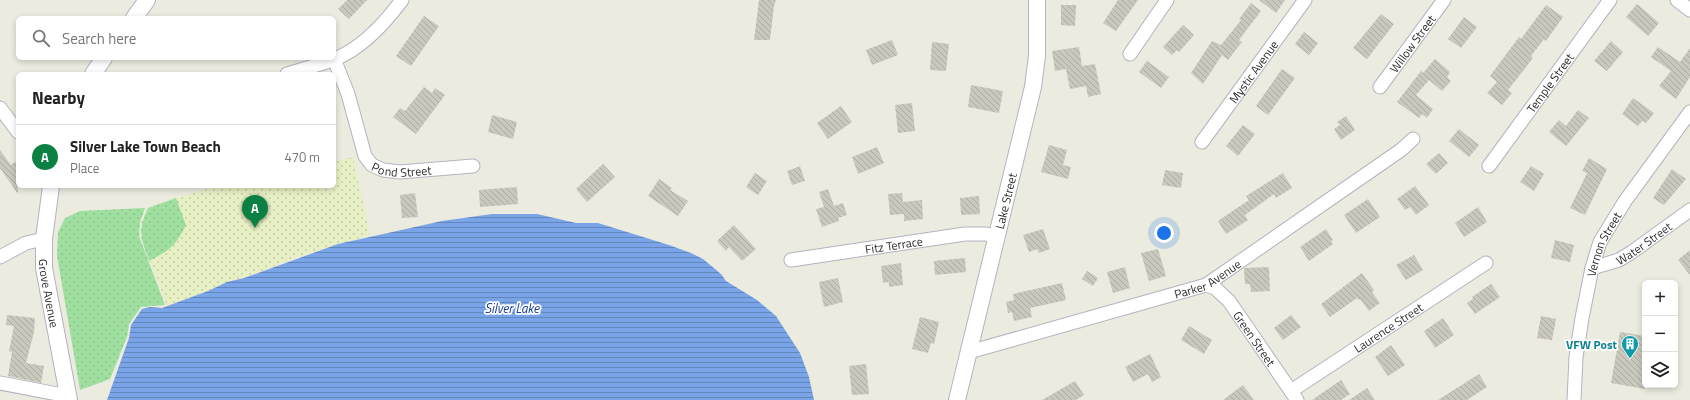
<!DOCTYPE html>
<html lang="en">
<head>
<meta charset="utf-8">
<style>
  :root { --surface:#fff; --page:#f6f6f6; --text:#222; --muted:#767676; --line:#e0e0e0; --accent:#0b8043 }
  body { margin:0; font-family:"Titillium Web",sans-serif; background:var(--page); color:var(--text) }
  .controls { position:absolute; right:12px; bottom:12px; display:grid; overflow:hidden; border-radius:6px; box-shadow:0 2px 6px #0003 }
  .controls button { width:36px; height:36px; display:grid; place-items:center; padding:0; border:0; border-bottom:1px solid var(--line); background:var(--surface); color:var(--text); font:20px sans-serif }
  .you { position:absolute; left:1164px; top:233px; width:14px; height:14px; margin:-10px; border:3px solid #fff; border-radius:50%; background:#1a73e8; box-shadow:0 0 0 6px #1a73e833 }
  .badge { display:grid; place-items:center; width:26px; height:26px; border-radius:50%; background:var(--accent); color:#fff; font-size:13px; font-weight:700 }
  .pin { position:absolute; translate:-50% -33px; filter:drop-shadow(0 1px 2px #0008) }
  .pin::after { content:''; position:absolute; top:21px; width:14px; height:12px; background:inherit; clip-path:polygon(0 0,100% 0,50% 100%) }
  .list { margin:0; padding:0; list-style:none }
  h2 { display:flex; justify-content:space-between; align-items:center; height:52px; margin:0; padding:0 16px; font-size:17px }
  h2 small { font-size:13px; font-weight:400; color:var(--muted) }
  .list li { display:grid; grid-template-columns:26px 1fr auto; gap:12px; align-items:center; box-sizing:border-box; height:64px; padding:0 16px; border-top:1px solid var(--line) }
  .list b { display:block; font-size:15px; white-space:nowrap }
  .list p { margin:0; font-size:13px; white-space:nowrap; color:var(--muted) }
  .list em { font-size:13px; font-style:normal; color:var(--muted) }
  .icon { flex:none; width:22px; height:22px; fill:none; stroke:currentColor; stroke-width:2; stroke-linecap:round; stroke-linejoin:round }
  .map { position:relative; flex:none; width:1690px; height:400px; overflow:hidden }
  .search { position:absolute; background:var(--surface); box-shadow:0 2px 6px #0003; left:16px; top:16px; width:320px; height:44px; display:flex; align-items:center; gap:10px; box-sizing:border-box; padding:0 14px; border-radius:6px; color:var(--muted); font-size:15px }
  .panel { position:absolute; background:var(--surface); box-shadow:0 2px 6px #0003; left:16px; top:72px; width:320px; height:116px; border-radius:6px }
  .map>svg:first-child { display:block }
  .sand { fill:url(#sand-dots) }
  .park { fill:url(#park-dots) }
  .water { fill:url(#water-rules) }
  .building { fill:url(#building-back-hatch) }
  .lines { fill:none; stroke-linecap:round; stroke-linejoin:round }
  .minor-casing { stroke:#b5b2be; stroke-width:15 }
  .tertiary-casing { stroke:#b5b2be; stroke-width:18 }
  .minor { stroke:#fff; stroke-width:13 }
  .tertiary { stroke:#fff; stroke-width:16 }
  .labels { text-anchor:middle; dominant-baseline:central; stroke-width:3.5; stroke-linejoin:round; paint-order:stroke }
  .street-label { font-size:12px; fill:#2c2c2c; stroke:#fff }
  .culture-label { font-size:12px; font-weight:bold; fill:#0d838f; stroke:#fff; text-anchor:end }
  .water-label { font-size:13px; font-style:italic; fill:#163d95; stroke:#fff }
</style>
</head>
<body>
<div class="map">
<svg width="1690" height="400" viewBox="0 0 1690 400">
  <defs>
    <pattern id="sand-dots" width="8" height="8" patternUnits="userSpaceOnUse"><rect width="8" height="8" fill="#e7efc4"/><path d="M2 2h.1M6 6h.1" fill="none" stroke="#c6cda9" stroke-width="1.8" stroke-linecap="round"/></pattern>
    <pattern id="park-dots" width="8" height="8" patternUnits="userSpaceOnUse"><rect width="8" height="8" fill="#9fdfa0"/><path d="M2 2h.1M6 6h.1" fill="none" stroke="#89c08a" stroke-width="1.8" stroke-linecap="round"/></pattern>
    <pattern id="water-rules" width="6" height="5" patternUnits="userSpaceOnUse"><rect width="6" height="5" fill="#79a4e7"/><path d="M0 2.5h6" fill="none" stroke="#6386bb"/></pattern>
    <pattern id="building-back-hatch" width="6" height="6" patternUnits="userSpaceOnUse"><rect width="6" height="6" fill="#c8c8bd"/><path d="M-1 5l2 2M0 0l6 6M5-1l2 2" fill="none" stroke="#acaca3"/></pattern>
  </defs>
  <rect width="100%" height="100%" fill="#ecebdf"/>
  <path class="sand" d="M353 157 370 235 303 255 244 278 227 282 208 291 167 306 140 235 141 222 148 208 176 198 218 186H334V162Z"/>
  <path class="park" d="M176 198 186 225C174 248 171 249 149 261 141 237 137 232 148 208Z
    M145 208 140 222 139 236 165 305 141 307 129 324 127 337 110 379 80 390 57 256 58 232 65 218 80 211Z"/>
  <path class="water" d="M492 214H537L576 223H598L669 245 691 253 703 259 721 274 726 281 757 300 776 316 800 353 809 377 814 400H107L129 338 131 325 142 309 150 307 162 308 208 291 227 282 244 278 338 244 442 221Z"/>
  <path class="building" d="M347 0H367L349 19 338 9Z
    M759 0H776L774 6 770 40H754Z
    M1118 0H1138L1116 31 1103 23Z
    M1259 0H1285L1276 13Z
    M1251 3 1261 11 1239 40 1242 42 1228 60 1222 55 1203 84 1191 73 1212 41 1221 45 1241 20 1239 19Z
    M1637 4 1659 23 1648 36 1626 17Z
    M1061 5H1076L1075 26 1061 25Z
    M1546 5 1563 17 1546 41 1544 39 1531 56 1533 58 1508 90 1512 93 1502 105 1487 93 1497 82 1490 76 1519 37 1521 39Z
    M1381 14 1394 24 1367 59 1353 48Z
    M424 16 439 26 411 66 396 56Z
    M1464 17 1477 27 1461 48 1448 39Z
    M1183 25 1194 35 1179 52 1177 50 1172 55 1163 47Z
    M1304 32 1318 43 1309 55 1295 44Z
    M892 40 898 55 872 65 866 50Z
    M1611 41 1623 52 1607 71 1594 61Z
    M932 42 949 44 946 71 930 70Z
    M1079 47 1082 66 1095 64 1101 94 1088 97 1086 86 1070 89 1066 69 1055 71 1052 51Z
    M1658 47 1680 62 1690 48V77L1676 99 1659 86 1671 71 1651 57Z
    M1435 59 1450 72 1447 77 1451 81 1442 91 1429 80 1416 95 1433 109 1427 118 1422 114 1419 118 1397 102 1421 71 1423 73Z
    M1147 61 1169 77 1161 88 1139 72Z
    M1282 69 1295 78 1268 115 1256 106Z
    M971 85 1003 91 999 113 968 107Z
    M424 87 432 93 435 88 445 95 416 134 393 117 400 108 405 111Z
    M1633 98 1654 113 1646 123 1642 121 1638 126 1622 114Z
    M912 103 915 131 898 133 895 105Z
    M841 106 852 122 828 139 817 123Z
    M1578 110 1589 118 1566 146 1549 132 1559 120 1566 126Z
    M492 115 517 122 513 139 488 132Z
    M1346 116 1355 130 1341 140 1334 129 1340 125 1337 122Z
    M1243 125 1255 134 1238 156 1226 146Z
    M1459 129 1479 145 1469 157 1449 141Z
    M1049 145 1067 150 1063 165 1071 167 1068 179 1041 172Z
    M877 147 884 163 858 174 852 157Z
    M0 150 11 165 18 160V194L0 168Z
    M1439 153 1448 163 1436 174 1426 164Z
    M1589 158 1607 169 1585 215 1570 208 1587 173 1582 171Z
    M603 164 615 177 587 202 576 189Z
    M800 166 805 181 792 185 787 171Z
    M1531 166 1544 174 1534 191 1520 182Z
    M1672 169 1686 179 1664 205 1653 198Z
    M1165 170 1183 173 1181 188 1162 185Z
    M755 173 767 181 758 195 746 187Z
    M1283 173 1292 188 1276 198 1274 194 1245 215 1248 220 1226 234 1218 221 1249 200 1246 196Z
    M659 179 672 188 670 190 688 201 678 216 648 196Z
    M1415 186 1429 205 1416 215 1410 207 1405 210 1397 199Z
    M517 187 518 204 480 207 479 190Z
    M828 189 834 206 843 203 847 215 838 218 839 221 822 227 816 209 824 207 819 192Z
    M415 193 418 217 402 218 400 195Z
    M902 193 903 202 922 200 923 219 904 221V214L890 215 888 194Z
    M979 196 980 214 961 215 960 198Z
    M1368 199 1380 217 1356 233 1344 215Z
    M1478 207 1487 222 1464 237 1455 223Z
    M734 225 756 249 742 261 729 247 726 251 717 241Z
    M1043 229 1050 249 1039 253 1037 249 1029 252 1023 235Z
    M1326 229 1333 240 1331 241 1333 244 1309 261 1300 247Z
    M1555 240 1574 245 1570 262 1551 258Z
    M1158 249 1166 276 1149 281 1141 253Z
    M1690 250V275L1678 260Z
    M1414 255 1423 270 1406 280 1396 265Z
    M965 258 966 272 935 275 934 261Z
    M901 263 903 285 889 287V282L883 283 881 266Z
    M1125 267 1130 288 1113 293 1107 272Z
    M1269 267 1270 291 1251 292 1250 284H1245L1244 268Z
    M1087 271 1098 278 1093 286 1082 279Z
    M1362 273 1374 290 1372 292 1380 303 1369 311 1360 299 1359 300 1357 298 1330 317 1321 304Z
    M838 278 843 302 824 307 819 282Z
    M1062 283 1066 300 1030 308 1032 317 1014 321 1012 312 1008 313 1006 302 1014 300 1013 294Z
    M1491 284 1500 297 1475 314 1467 303 1473 299 1472 297Z
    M7 315 35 318 34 332 26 363 44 366 41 383 8 376 12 352 9 351 14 326 6 325Z
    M1291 315 1301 327 1283 340 1274 328Z
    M1541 316 1556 319 1552 340 1537 338Z
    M920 317 939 322 934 344 931 343 928 353 912 349Z
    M1443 318 1454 335 1435 348 1424 331Z
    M1189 326 1212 340 1204 354 1181 340Z
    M1620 332 1645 336V389L1611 383Z
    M1391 345 1405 365 1388 376 1375 357Z
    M1150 354 1161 377 1152 382 1148 374 1133 382 1125 367Z
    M866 364 869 394 852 395 849 366Z
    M1479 374 1487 387 1467 400H1438Z
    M1341 380 1350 394 1341 400H1312Z
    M1075 381 1084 395 1076 400H1042Z
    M1243 385 1254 400H1223Z
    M1367 388 1375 400H1349Z"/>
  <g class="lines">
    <defs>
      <g id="minor">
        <path d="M1677 0 1690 10"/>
        <path d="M1130 54 1167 0"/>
        <path id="s1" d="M334 59 348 94 365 156 372 165 383 170 400 172 473 166"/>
        <path d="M287 74C303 69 319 65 335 59 362 48 385 23 402 0"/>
        <path id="s2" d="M1380 87 1444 0"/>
        <path d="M0 108 18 132"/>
        <path id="s3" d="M1202 142 1305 0"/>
        <path id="s4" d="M1489 166 1610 0"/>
        <path d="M0 257 26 243 44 239"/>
        <path id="s5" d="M791 260 965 234H986L997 237"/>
        <path id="s6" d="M1592 268 1619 260 1632 252 1690 210"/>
        <path id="s7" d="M1206 285 1215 288 1229 301 1297 400"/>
        <path id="s8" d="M969 352 1206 285 1401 150 1413 139"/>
        <path d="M0 383 68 396"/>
        <path id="s9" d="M1291 391 1486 263"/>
        <path id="s10" d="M1574 400 1576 357 1582 318 1592 268 1600 242 1625 201 1690 112"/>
      </g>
      <g id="tertiary">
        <path d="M134 18 147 0"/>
        <path d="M93 74 104 58"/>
        <path id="s11" d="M51 186 44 239V268L69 400"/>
        <path id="s12" d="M957 400 1033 87 1037 56V0"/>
      </g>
    </defs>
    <use href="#minor" class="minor-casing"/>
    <use href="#tertiary" class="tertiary-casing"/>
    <use href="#minor" class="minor"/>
    <use href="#tertiary" class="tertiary"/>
  </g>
  <defs>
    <symbol id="building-pin" viewBox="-11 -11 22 30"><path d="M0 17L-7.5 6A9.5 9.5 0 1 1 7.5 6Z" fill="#0f9aa8" stroke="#fff"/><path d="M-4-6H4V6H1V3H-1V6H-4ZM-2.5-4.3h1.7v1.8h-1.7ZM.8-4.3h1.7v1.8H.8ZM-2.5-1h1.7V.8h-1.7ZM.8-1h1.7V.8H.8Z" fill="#fff"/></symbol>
  </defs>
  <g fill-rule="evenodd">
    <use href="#building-pin" x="1620" y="334" width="20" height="27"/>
  </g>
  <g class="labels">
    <g class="street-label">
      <text stroke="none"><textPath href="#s2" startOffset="54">Willow Street</textPath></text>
      <text stroke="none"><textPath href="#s3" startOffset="87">Mystic Avenue</textPath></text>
      <text stroke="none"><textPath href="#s4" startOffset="103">Temple Street</textPath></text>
      <text stroke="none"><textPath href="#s1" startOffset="144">Pond Street</textPath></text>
      <text stroke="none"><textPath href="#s12" startOffset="205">Lake Street</textPath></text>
      <text stroke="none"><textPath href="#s6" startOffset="58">Water Street</textPath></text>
      <text stroke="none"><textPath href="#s5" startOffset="104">Fitz Terrace</textPath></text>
      <text stroke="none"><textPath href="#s10" startOffset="160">Vernon Street</textPath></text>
      <text stroke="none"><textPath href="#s8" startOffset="250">Parker Avenue</textPath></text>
      <text stroke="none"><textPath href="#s11" startOffset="108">Grove Avenue</textPath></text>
      <text stroke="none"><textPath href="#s9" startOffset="116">Laurence Street</textPath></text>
      <text stroke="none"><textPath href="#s7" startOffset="74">Green Street</textPath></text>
    </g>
    <g class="culture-label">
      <text x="1617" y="344">VFW Post</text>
    </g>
    <g class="water-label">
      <text x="512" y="308">Silver Lake</text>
    </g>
  </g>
</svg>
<div class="controls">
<button>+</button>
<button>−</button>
<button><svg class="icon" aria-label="layers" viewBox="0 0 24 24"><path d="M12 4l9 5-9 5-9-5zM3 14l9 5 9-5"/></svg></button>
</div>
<div class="you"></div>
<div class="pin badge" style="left:255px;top:228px">A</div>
<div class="search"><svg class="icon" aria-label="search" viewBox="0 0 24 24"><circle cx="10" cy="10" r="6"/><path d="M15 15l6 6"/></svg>Search here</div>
<section class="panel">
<h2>Nearby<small></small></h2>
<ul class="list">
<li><span class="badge">A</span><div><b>Silver Lake Town Beach</b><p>Place</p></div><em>470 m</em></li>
</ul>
</section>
</div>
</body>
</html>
